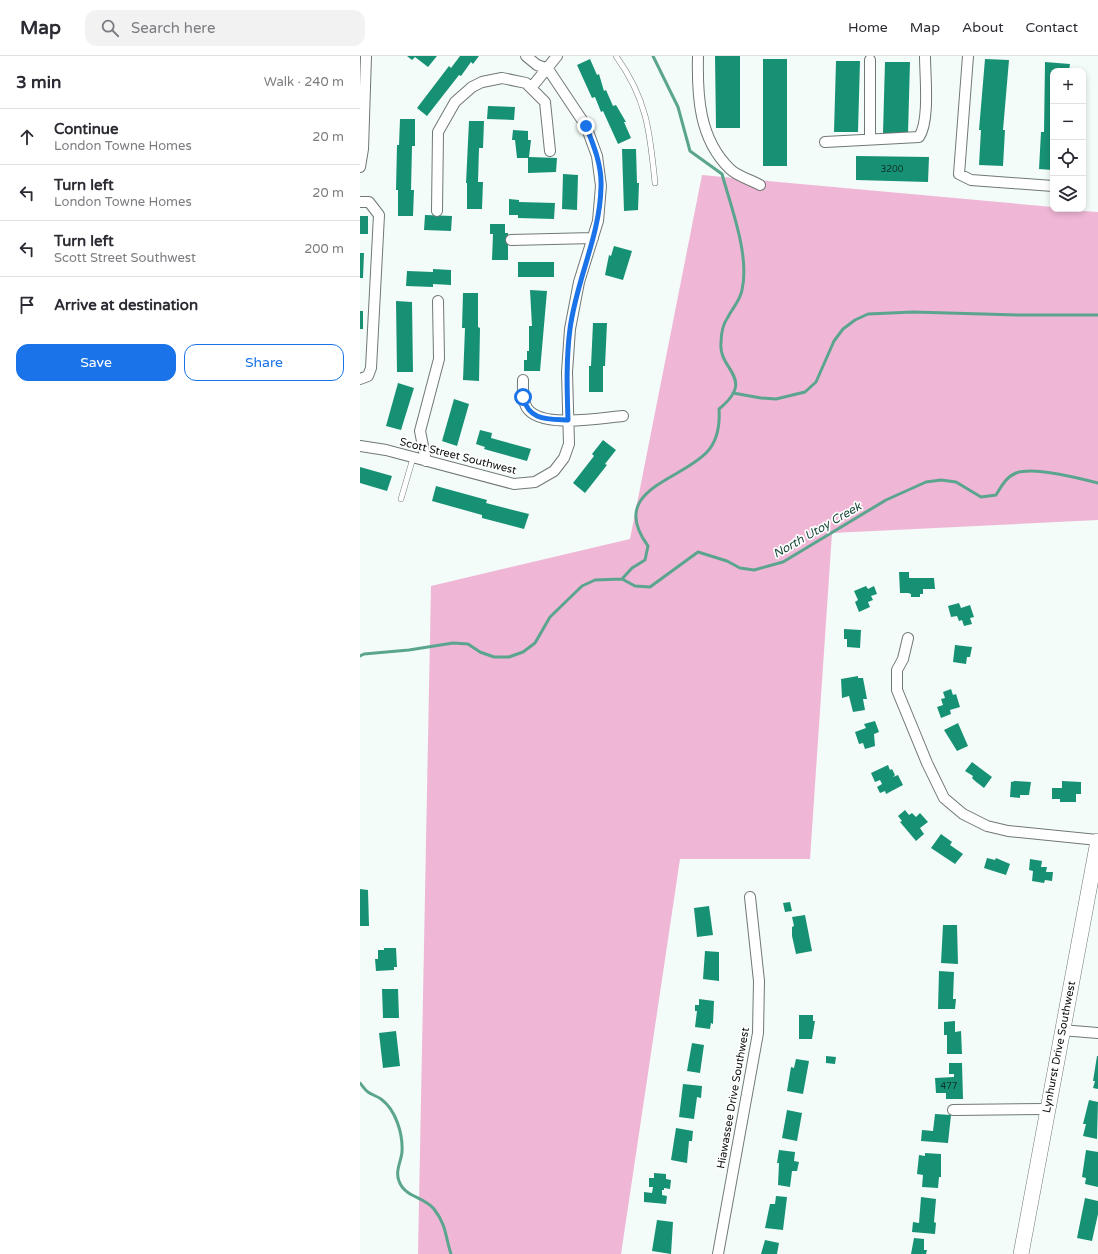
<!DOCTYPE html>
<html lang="en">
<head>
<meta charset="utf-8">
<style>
  :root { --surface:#fff; --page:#f2f2f3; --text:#2b2b33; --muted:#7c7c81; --line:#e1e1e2; --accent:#1a73e8 }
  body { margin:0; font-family:"Varela Round",sans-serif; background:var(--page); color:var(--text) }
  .controls { position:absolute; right:12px; top:12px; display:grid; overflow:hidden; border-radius:8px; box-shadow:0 2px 6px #0003 }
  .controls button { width:36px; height:36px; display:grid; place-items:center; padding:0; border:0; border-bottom:1px solid var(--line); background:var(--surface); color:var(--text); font:20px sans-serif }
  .stop { position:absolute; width:12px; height:12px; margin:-9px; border:3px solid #1a73e8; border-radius:50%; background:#fff }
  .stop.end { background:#1a73e8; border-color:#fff; box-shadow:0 1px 4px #0008 }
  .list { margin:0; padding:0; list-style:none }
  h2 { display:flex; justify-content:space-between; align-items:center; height:52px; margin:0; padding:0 16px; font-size:17px }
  h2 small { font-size:13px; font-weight:400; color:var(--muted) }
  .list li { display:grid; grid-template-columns:26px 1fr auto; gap:12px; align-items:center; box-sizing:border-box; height:56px; padding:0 16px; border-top:1px solid var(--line) }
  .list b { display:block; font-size:15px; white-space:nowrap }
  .list p { margin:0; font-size:13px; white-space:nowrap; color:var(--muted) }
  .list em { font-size:13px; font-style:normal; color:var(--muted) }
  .actions { display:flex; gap:8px; padding:12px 16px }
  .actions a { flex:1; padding:9px 0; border:1px solid var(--accent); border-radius:12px; text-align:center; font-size:14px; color:var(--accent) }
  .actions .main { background:var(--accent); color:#fff }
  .icon { flex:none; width:22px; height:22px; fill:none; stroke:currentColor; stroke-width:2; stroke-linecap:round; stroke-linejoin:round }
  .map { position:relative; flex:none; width:738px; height:1198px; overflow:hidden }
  header { display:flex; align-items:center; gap:24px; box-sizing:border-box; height:56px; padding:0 20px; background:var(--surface); border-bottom:1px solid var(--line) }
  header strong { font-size:19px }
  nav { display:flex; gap:22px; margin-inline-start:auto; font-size:14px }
  .search { width:280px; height:36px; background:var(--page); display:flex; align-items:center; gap:10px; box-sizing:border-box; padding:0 14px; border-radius:12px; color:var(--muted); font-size:15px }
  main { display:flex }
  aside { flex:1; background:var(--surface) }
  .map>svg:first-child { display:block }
  .green { fill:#efb6d6 }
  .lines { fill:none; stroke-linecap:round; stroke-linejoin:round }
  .stream { stroke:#5ba58e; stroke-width:3 }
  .building { fill:#179174 }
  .lane-casing { stroke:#707875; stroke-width:6 }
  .street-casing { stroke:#707875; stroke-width:12 }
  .secondary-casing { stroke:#707875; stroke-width:16 }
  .lane { stroke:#fff; stroke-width:5 }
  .street { stroke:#fff; stroke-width:10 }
  .secondary { stroke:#fff; stroke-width:15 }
  .route { stroke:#1a73e8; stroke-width:5 }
  .labels { text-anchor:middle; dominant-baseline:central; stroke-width:3.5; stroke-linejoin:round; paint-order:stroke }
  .number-label { font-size:9px; fill:#103028 }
  .street-label { font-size:11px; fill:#0d100f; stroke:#fff }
  .water-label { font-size:12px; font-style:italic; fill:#1d4b3d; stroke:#fff }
</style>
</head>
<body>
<header>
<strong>Map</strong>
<div class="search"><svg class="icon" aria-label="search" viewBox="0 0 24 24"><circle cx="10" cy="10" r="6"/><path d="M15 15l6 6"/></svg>Search here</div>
<nav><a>Home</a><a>Map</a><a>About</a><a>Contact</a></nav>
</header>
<main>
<aside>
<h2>3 min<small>Walk · 240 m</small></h2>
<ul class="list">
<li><svg class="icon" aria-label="ahead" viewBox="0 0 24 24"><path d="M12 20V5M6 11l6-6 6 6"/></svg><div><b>Continue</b><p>London Towne Homes</p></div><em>20 m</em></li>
<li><svg class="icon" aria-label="left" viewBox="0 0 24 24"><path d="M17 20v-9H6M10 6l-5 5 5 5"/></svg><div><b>Turn left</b><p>London Towne Homes</p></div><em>20 m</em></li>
<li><svg class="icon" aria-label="left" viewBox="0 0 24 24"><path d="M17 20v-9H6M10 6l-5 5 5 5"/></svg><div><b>Turn left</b><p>Scott Street Southwest</p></div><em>200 m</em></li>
<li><svg class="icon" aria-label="arrive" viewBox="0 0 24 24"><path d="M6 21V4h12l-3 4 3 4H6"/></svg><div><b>Arrive at destination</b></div></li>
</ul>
<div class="actions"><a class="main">Save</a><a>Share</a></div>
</aside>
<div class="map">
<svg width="738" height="1198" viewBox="0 0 738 1198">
  <rect width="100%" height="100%" fill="#f3fcf9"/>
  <path class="green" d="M342 119 693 151V153L738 156V464L472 477 450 803H320L261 1198H58L71 530 270 483Z"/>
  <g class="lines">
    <path class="stream" d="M373 337 401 342 416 343 445 336 456 326 474 285 483 273 495 264 508 258 553 256 658 259H738
      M262 523 272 512 285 504 288 490C247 434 320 425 347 396 358 384 360 368 359 353 397 322 358 314 361 287 361 278 363 268 368 261 373 251 380 245 382 234 390 200 371 151 362 118L330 95 318 51 293 0
      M0 600 4 598 49 594 93 587 108 588 120 596 134 601H149L163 596 175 587 190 561 222 530 235 524 262 523 275 530 290 531 338 496 367 505 380 512 394 514 423 506 526 444 566 426 581 424 596 426 621 441 636 439C641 431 646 421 656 417 673 410 719 422 738 427
      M0 1027C2 1029 5 1034 8 1036 12 1039 17 1040 21 1043 36 1054 43 1078 42 1096 41 1106 35 1115 39 1125 45 1142 64 1140 74 1153 87 1170 85 1180 91 1198"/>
  </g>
  <path class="building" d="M47 0H77L68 11 55 1 52 4Z
    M100 0H119L113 8 111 6 101 20 99 19 67 60 57 52 89 10 91 12Z
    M355 0H380V72H356Z
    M230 3 237 19 239 18 244 35 246 34 253 50 256 49 266 66H264L271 82 258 88 243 55 241 56 235 41 232 42 217 9Z
    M403 3H427V110H403Z
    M625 3 649 4 643 74H645L643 110 619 109 621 74H619Z
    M476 5H500L498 76H474Z
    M525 6H550L548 78 523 77Z
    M685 6 710 8 709 15H693V114L679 113 681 76H684Z
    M128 50 155 51 154 64 127 63Z
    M40 63H55V90H52L51 134H54L53 160H38V134H36L37 89H39Z
    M109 65H124L123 92H119L118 126H123L122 153H107V127H106Z
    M153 74 168 75V84H171L169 101 197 102 196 116 168 117V102H157L155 84H152Z
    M262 93H276L277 127H279L278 154 264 155Z
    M496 100 569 101 568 126 496 124Z
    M203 118 218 119 217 154 202 153Z
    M149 143 159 144V146L195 147 194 163 158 162V159H149Z
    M65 159 92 160 91 175 64 174Z
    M0 160H8V178H0Z
    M130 168H145V177H148V204H132L133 178H130Z
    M254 190 272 195 263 224 245 219 249 199 251 200Z
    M0 197H4L3 222H0Z
    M158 206H194V221H158Z
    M73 213 91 214V229L73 228V231L46 230 47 215 73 216Z
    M170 234 187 235 180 315H164V304H167V295H169V270H172Z
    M103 237H118V271L120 272 119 325 103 324 105 272H102Z
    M36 245 52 246 53 316H37Z
    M0 255H3V273H0Z
    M233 267H247L245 310H243V336H229V310H231Z
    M38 327 54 332 41 374 26 370Z
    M94 343 109 348 97 390 82 385Z
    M120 374 132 377 131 382 171 393 167 405 124 393 125 391 116 388Z
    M243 384 256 394 245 408 247 409 225 437 213 427 234 400 232 398Z
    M0 411 32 420 27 435 0 427Z
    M76 430 127 444 126 447 169 458 164 473 122 462V459L72 445Z
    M539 516H549V522H574L575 533H563V538H560V541H551V538L548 537H540Z
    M506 530 508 533 514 530 517 538 511 540 513 544 508 546 510 551 499 556 495 546 498 544 494 535Z
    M599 547 601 552 610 549 614 561 610 562 612 568 604 570 602 564 599 565 597 560 591 561 588 550Z
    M484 573 501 574 500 592 487 591V583H484Z
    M595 589 612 591 610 601H607L606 608 593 606Z
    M498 620V622H503L507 643H503L505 654 493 656 489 640 482 642 481 623Z
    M591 633 593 639 596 638 600 651 590 654 591 658 581 662 577 651 583 649 581 643 585 642 583 636Z
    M515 665 519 676 514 678 515 690 505 693 503 687 499 688 495 676 506 672 504 668Z
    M598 667 608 690 597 695 584 674Z
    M612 706 632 721 624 732 615 725 612 722 613 720 605 715Z
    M528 709 530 714 532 713 535 719 533 721 538 719 543 729 526 738 525 735 520 737 517 731 522 728 520 724 515 726 511 717Z
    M655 725 671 726 669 739H660V742L650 741 651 726Z
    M702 725 721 726V738H716V746H700V743H692V732H702Z
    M545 754 549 759 552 757 556 761 560 757 568 766 560 772 564 778 556 785 540 766 542 765 538 760Z
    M581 778 592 786 590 789 603 798 595 808 571 792Z
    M627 802 635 804 636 802 650 808 646 819 624 812Z
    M670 803 682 805 681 811H687L686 816H693L692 825 685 824 684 827 672 825 673 815 669 814Z
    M0 833 8 834 9 870H0Z
    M430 846 432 855 425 856 423 847Z
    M349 850 353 879 337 881 334 852Z
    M445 859 452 895 436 898 432 880V871L434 870 432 861Z
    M583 869H597L598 908 581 907Z
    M24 892H36L37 911H34V914L16 915 15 903H18V894H24Z
    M345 895 359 896V925L343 923Z
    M579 915 594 916 593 943H596L595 953H578Z
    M22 933H38L39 962H23Z
    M339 943 354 945 353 968 351 967 350 973 335 971 337 955H335V949H339Z
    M439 959H453V965H455L452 983H439Z
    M595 965V976L601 975 602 998H587V979H584V966Z
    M36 975 40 1010 23 1012 19 977Z
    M332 987 344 989 340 1017 327 1015Z
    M466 1000 476 1001 475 1008 466 1007Z
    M737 1000H738V1033L733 1032 735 1025H733Z
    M436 1003 449 1005 443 1038 427 1035 431 1011 434 1012Z
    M589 1007H602L603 1043H586V1037H576L575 1022 594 1021V1018H589Z
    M323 1028 342 1030 341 1042 337 1041 334 1063 319 1061Z
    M729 1044 738 1046 737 1083 723 1080 726 1068H723Z
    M427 1054 442 1057 437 1085 422 1082Z
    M575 1058 591 1059 588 1087 561 1085 562 1074 573 1075Z
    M316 1072 333 1075 332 1085H329L327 1107 311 1104Z
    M419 1094 435 1096 434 1105 439 1106 437 1115H432L430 1131 418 1129 419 1107H417Z
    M726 1094 738 1096V1131L725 1128 726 1122 722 1121Z
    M565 1097 581 1098V1121H579L578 1132 562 1131 563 1119 557 1118 559 1099 565 1100Z
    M294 1117 306 1118V1123L311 1124 310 1133 304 1132V1134H302V1139L307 1140 306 1148 284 1146V1136L292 1137 293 1131H289V1122H294Z
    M416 1140 427 1141 423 1174 405 1172 410 1148H415Z
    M561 1141 576 1143 574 1166 576 1167 575 1178 552 1176 553 1166 559 1167Z
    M725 1142 738 1145V1158L732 1185 717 1182Z
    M297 1164 313 1166 311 1198 292 1195Z
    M554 1182 564 1183V1194H567L566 1198H551Z
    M405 1184 419 1187 417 1198H401Z"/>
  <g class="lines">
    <defs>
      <path id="lane" d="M256 0C287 43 290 76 295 127
        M41 443 53 402"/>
      <path id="street" d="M338 0C337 40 339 83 370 113 377 120 391 124 400 129
        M608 0 599 118 611 124 693 130
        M171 32 197 0
        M510 84V4
        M465 86 559 81C570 65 565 20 565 0
        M0 111 3 93 6 0
        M0 146H9L19 159 11 312 8 320 0 323
        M77 155 78 76 95 46 112 31 122 26 142 22 166 27 185 46 190 95
        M151 184 233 182
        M163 324C163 333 162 344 167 352 181 373 241 362 263 360
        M0 390 26 394 154 428 175 426 194 415 204 402 209 388 207 316 210 273 219 226 238 165 241 130 237 100 226 70 188 13 177 9 166 0
        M66 405 60 375 79 303 78 245
        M548 582 543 603 537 614V634L567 707 584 742 603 758 627 770 648 775 738 784
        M701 974 738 977
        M593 1054 687 1053
        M358 1198 398 977 399 925 390 841"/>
      <path id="secondary" d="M661 1198 738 785"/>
    </defs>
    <use href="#lane" class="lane-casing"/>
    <use href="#street" class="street-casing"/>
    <use href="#secondary" class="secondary-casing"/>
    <use href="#lane" class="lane"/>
    <use href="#street" class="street"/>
    <use href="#secondary" class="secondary"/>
  </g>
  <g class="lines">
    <path class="route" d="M163 341C169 365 187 363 208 364 207 334 206 303 210 273 216 225 240 180 241 131 242 110 234 90 226 70"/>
  </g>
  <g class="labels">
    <g class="number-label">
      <text x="532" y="113">3200</text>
      <text x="589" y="1030">477</text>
    </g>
    <g class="street-label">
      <text transform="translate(98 400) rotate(14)">Scott Street Southwest</text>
      <text transform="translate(699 991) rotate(-79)">Lynhurst Drive Southwest</text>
      <text transform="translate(373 1042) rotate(-80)">Hiawassee Drive Southwest</text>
    </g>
    <g class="water-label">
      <text transform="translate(457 474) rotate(-30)">North Utoy Creek</text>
    </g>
  </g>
</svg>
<div class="controls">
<button>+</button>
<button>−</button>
<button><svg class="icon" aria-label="locate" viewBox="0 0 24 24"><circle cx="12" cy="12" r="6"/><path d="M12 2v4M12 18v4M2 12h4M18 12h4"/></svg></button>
<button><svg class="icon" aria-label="layers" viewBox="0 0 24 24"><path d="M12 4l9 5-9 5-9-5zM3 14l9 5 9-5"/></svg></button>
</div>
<div class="stop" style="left:163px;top:341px"></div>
<div class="stop end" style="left:226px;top:70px"></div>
</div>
</main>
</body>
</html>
